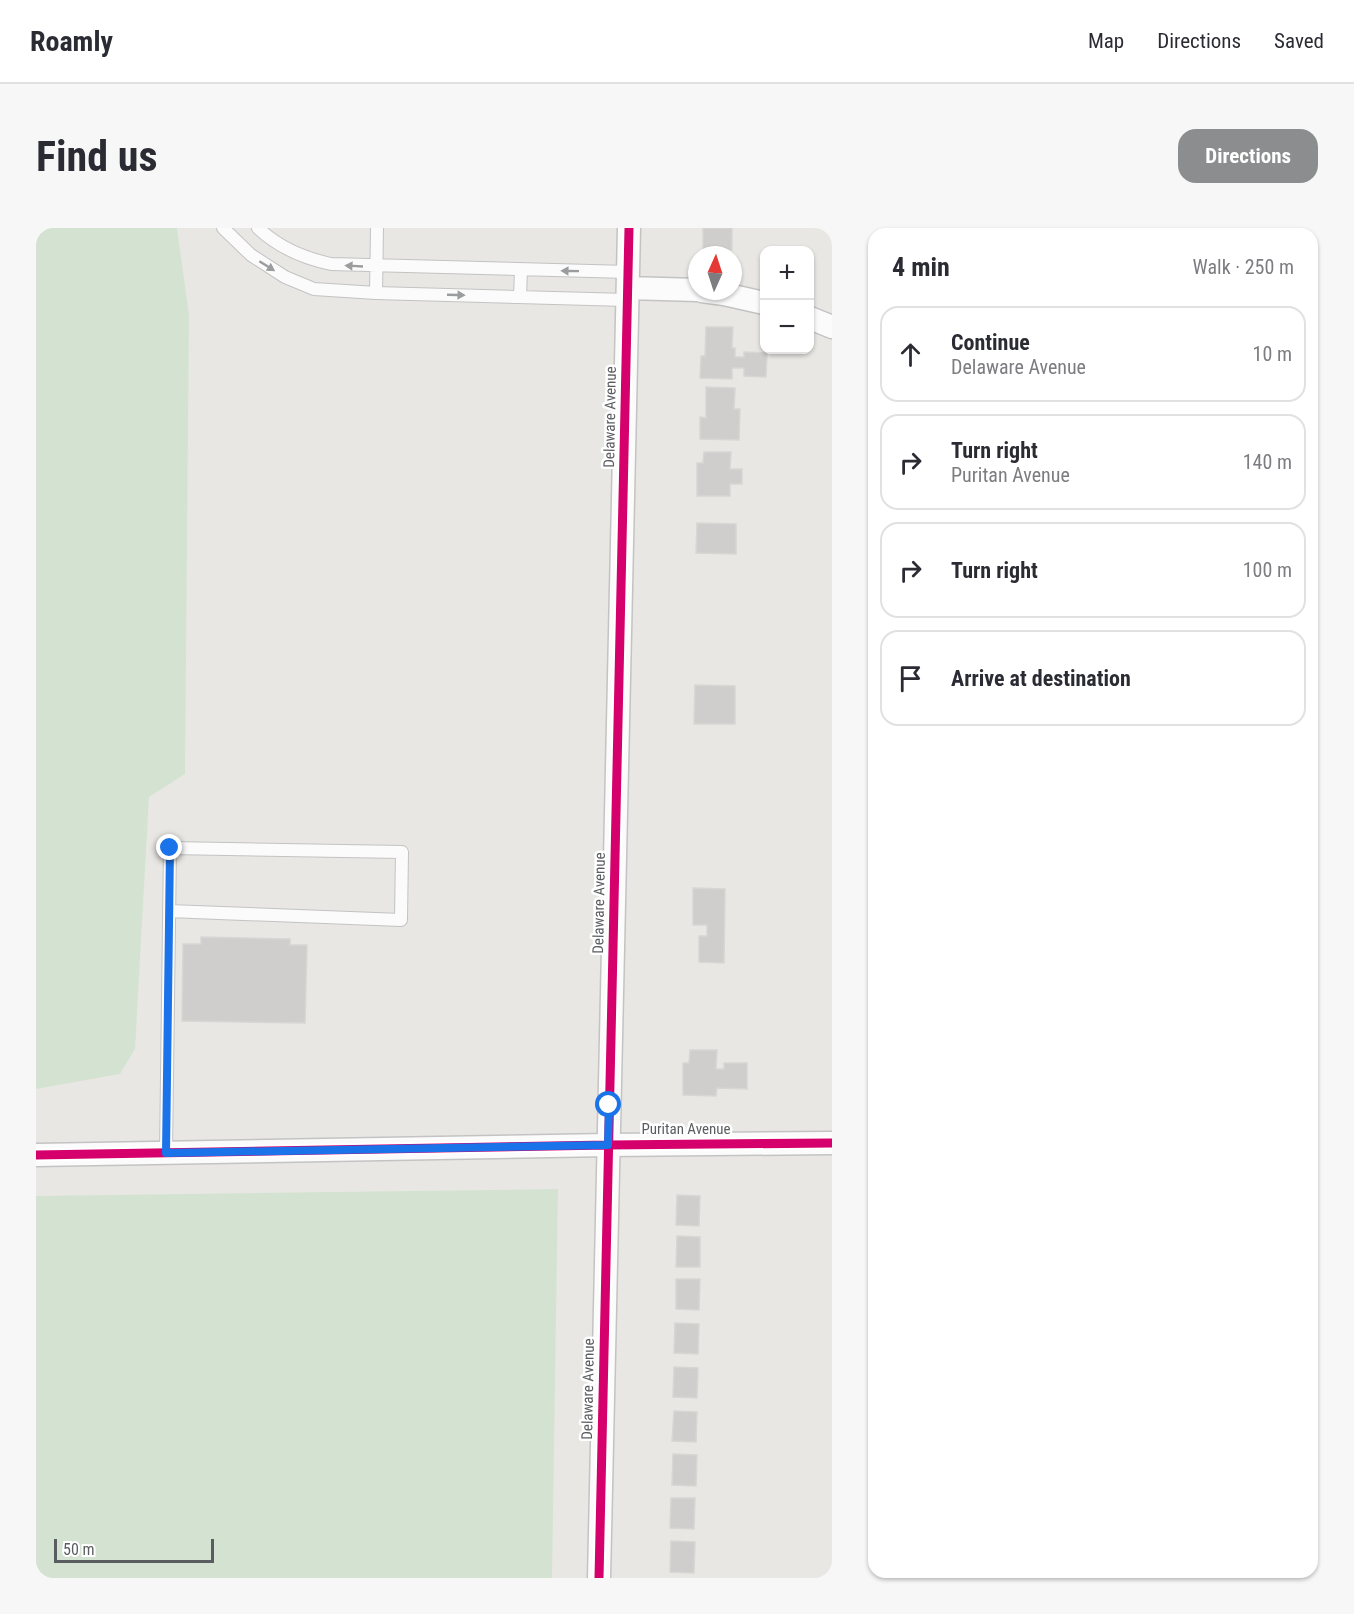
<!DOCTYPE html>
<html lang="en">
<head>
<meta charset="utf-8">
<style>
  :root { --surface:#fff; --page:#f7f7f7; --text:#2b2b33; --muted:#7c7c81; --line:#e1e1e2; --accent:#8c8d8e }
  body { margin:0; font-family:"Roboto Condensed",sans-serif; background:var(--page); color:var(--text) }
  .controls { position:absolute; right:18px; top:18px; display:grid; overflow:hidden; border-radius:12px; box-shadow:0 2px 4px #0004 }
  .controls button { width:54px; height:54px; display:grid; place-items:center; padding:0; border:0; border-bottom:2px solid var(--line); background:var(--surface); color:var(--text); font:30px sans-serif }
  .compass { position:absolute; left:652px; top:18px; width:54px; height:54px; border-radius:50%; background:var(--surface); box-shadow:0 2px 4px #0004; rotate:3deg }
  .scale { position:absolute; left:18px; bottom:15px; width:160px; box-sizing:border-box; padding-left:6px; border:3px solid #5a5d60; border-top:0; font-size:16px; line-height:21px; white-space:nowrap; color:#5a5d60; -webkit-text-stroke:4px #fff; paint-order:stroke }
  .stop { position:absolute; width:18px; height:18px; margin:-14px; border:4px solid #1a73e8; border-radius:50%; background:#fff }
  .stop.end { background:#1a73e8; border-color:#fff; box-shadow:0 2px 6px #0008 }
  .list { margin:0; padding:0; list-style:none }
  h2 { display:flex; justify-content:space-between; align-items:center; height:78px; margin:0; padding:0 24px; font-size:26px }
  h2 small { font-size:20px; font-weight:400; color:var(--muted) }
  .list li { display:grid; grid-template-columns:39px 1fr auto; gap:18px; align-items:center; box-sizing:border-box; height:96px; margin:0 12px 12px; padding:0 12px; border:2px solid var(--line); border-radius:18px }
  .list b { display:block; font-size:22px; white-space:nowrap }
  .list p { margin:0; font-size:20px; white-space:nowrap; color:var(--muted) }
  .list em { font-size:20px; font-style:normal; color:var(--muted) }
  .icon { flex:none; width:33px; height:33px; fill:none; stroke:currentColor; stroke-width:2; stroke-linecap:round; stroke-linejoin:round }
  .map { position:relative; flex:none; width:796px; height:1350px; overflow:hidden; border-radius:18px }
  header { display:flex; align-items:center; gap:36px; box-sizing:border-box; height:84px; padding:0 30px; background:var(--surface); border-bottom:2px solid var(--line) }
  header strong { font-size:28px }
  nav { display:flex; gap:33px; margin-inline-start:auto; font-size:21px }
  .intro { display:flex; align-items:center; justify-content:space-between; box-sizing:border-box; height:144px; padding:0 36px }
  h1 { margin:0; font-size:42px }
  .button { padding:15px 27px; border-radius:18px; background:var(--accent); color:#fff; font-size:21px; font-weight:700 }
  main { display:flex; gap:36px; padding:0 36px }
  aside { flex:1; background:var(--surface); border-radius:18px; box-shadow:0 2px 4px #0004 }
  .map>svg:first-child { display:block }
  .green { fill:#d4e3d1 }
  .building { fill:#cfcecc; stroke:#d8d6d4; stroke-width:1.5 }
  .lines { fill:none; stroke-linecap:round; stroke-linejoin:round }
  .service-casing { stroke:#c3c3c3; stroke-width:14 }
  .minor-casing { stroke:#c3c3c3; stroke-width:25 }
  .service { stroke:#fcfbfb; stroke-width:12 }
  .minor { stroke:#fcfbfb; stroke-width:22 }
  .cycleway-casing { stroke:#fff; stroke-width:13 }
  .cycleway { stroke:#d6006c; stroke-width:9 }
  .oneway { fill:#9b9c9e }
  .route { stroke:#1a73e8; stroke-width:8 }
  .labels { text-anchor:middle; dominant-baseline:central; stroke-width:5; stroke-linejoin:round; paint-order:stroke }
  .street-label { font-size:15px; fill:#5a5d60; stroke:#fff }
</style>
</head>
<body>
<header>
<strong>Roamly</strong>
<nav><a>Map</a><a>Directions</a><a>Saved</a></nav>
</header>
<div class="intro"><h1>Find us</h1><a class="button">Directions</a></div>
<main>
<div class="map">
<svg width="796" height="1350" viewBox="0 0 796 1350">
  <rect width="100%" height="100%" fill="#e9e7e4"/>
  <path class="green" d="M0 0H141L153 87 149 546 113 569 99 821 84 846 0 861Z
    M522 961 516 1350H0V968Z"/>
  <path class="building" d="M667 0H696V22L667 21Z
    M670 99H697L696 120H699V129H708V124L731 125 730 149 708 148V140H696V151L664 150 665 128H669Z
    M670 159 699 160 698 181H704L703 212 664 211V189L670 190Z
    M668 224H695L694 241H706V256H694V268H661V235H667Z
    M661 295 700 296V326L660 325Z
    M659 457 699 458V496H658Z
    M657 660 689 661 688 735 663 734V708H671V697H657Z
    M165 709 254 711V717H271L269 795 146 793 147 716H165Z
    M654 822H681L680 841H688V835H711V861L681 860 680 868 647 867V835H653Z
    M641 967 664 968 663 998 640 997Z
    M641 1008 664 1009V1039H640Z
    M640 1051H664L663 1082 640 1081Z
    M639 1095 663 1096 662 1126 638 1125Z
    M638 1139 662 1140 661 1170 637 1169Z
    M638 1183 661 1184 660 1214 636 1213Z
    M637 1226 661 1227 660 1258 636 1257Z
    M635 1270H659L658 1301 634 1300Z
    M635 1313 659 1314 658 1345 634 1344Z"/>
  <g class="lines">
    <defs>
      <path id="service" d="M187 0 215 27 249 49 278 61 340 65 591 72
        M222 0C243 20 267 30 295 36L592 44
        M340 65 341 0
        M484 69 485 42
        M130 925 134 620 366 624 365 692 133 683"/>
      <path id="minor" d="M592 60 661 62
        M666 63 688 66 728 75
        M774 90 796 99
        M0 927 572 917 796 915
        M563 1350 593 0"/>
    </defs>
    <use href="#service" class="service-casing"/>
    <use href="#minor" class="minor-casing"/>
    <use href="#service" class="service"/>
    <use href="#minor" class="minor"/>
    <defs>
      <path id="cycleway" d="M0 927 572 917 796 915
        M563 1350 593 0"/>
    </defs>
    <use href="#cycleway" class="cycleway-casing"/>
    <use href="#cycleway" class="cycleway"/>
  </g>
  <defs><path id="oneway-solid" d="M-6-.8H1V-3.2L6.5 0L1 3.2V.8H-6Z" transform="scale(1.5)"/></defs>
  <g class="oneway">
    <use href="#oneway-solid" transform="translate(231 38) rotate(32)"/>
    <use href="#oneway-solid" transform="translate(318 38) rotate(-177)"/>
    <use href="#oneway-solid" transform="translate(534 43) rotate(-179)"/>
    <use href="#oneway-solid" transform="translate(420 67) rotate(2)"/>
  </g>
  <g class="lines">
    <path class="route" d="M134 620 130 925 572 917 573 877"/>
  </g>
  <g class="labels">
    <g class="street-label">
      <text transform="translate(574 189) rotate(-89)">Delaware Avenue</text>
      <text transform="translate(563 675) rotate(-89)">Delaware Avenue</text>
      <text x="650" y="901">Puritan Avenue</text>
      <text transform="translate(552 1161) rotate(-89)">Delaware Avenue</text>
    </g>
  </g>
</svg>
<div class="controls">
<button>+</button>
<button>−</button>
</div>
<svg class="compass" viewBox="-18 -18 36 36"><path d="M0-13l5 13h-10z" fill="#e53935"/><path d="M0 13l5-13h-10z" fill="#7c7c81"/></svg>
<div class="scale">50 m</div>
<div class="stop" style="left:573px;top:877px"></div>
<div class="stop end" style="left:134px;top:620px"></div>
</div>
<aside>
<h2>4 min<small>Walk · 250 m</small></h2>
<ul class="list">
<li><svg class="icon" aria-label="ahead" viewBox="0 0 24 24"><path d="M12 20V5M6 11l6-6 6 6"/></svg><div><b>Continue</b><p>Delaware Avenue</p></div><em>10 m</em></li>
<li><svg class="icon" aria-label="right" viewBox="0 0 24 24"><path d="M7 20v-9h11M14 6l5 5-5 5"/></svg><div><b>Turn right</b><p>Puritan Avenue</p></div><em>140 m</em></li>
<li><svg class="icon" aria-label="right" viewBox="0 0 24 24"><path d="M7 20v-9h11M14 6l5 5-5 5"/></svg><div><b>Turn right</b></div><em>100 m</em></li>
<li><svg class="icon" aria-label="arrive" viewBox="0 0 24 24"><path d="M6 21V4h12l-3 4 3 4H6"/></svg><div><b>Arrive at destination</b></div></li>
</ul>
</aside>
</main>
</body>
</html>
